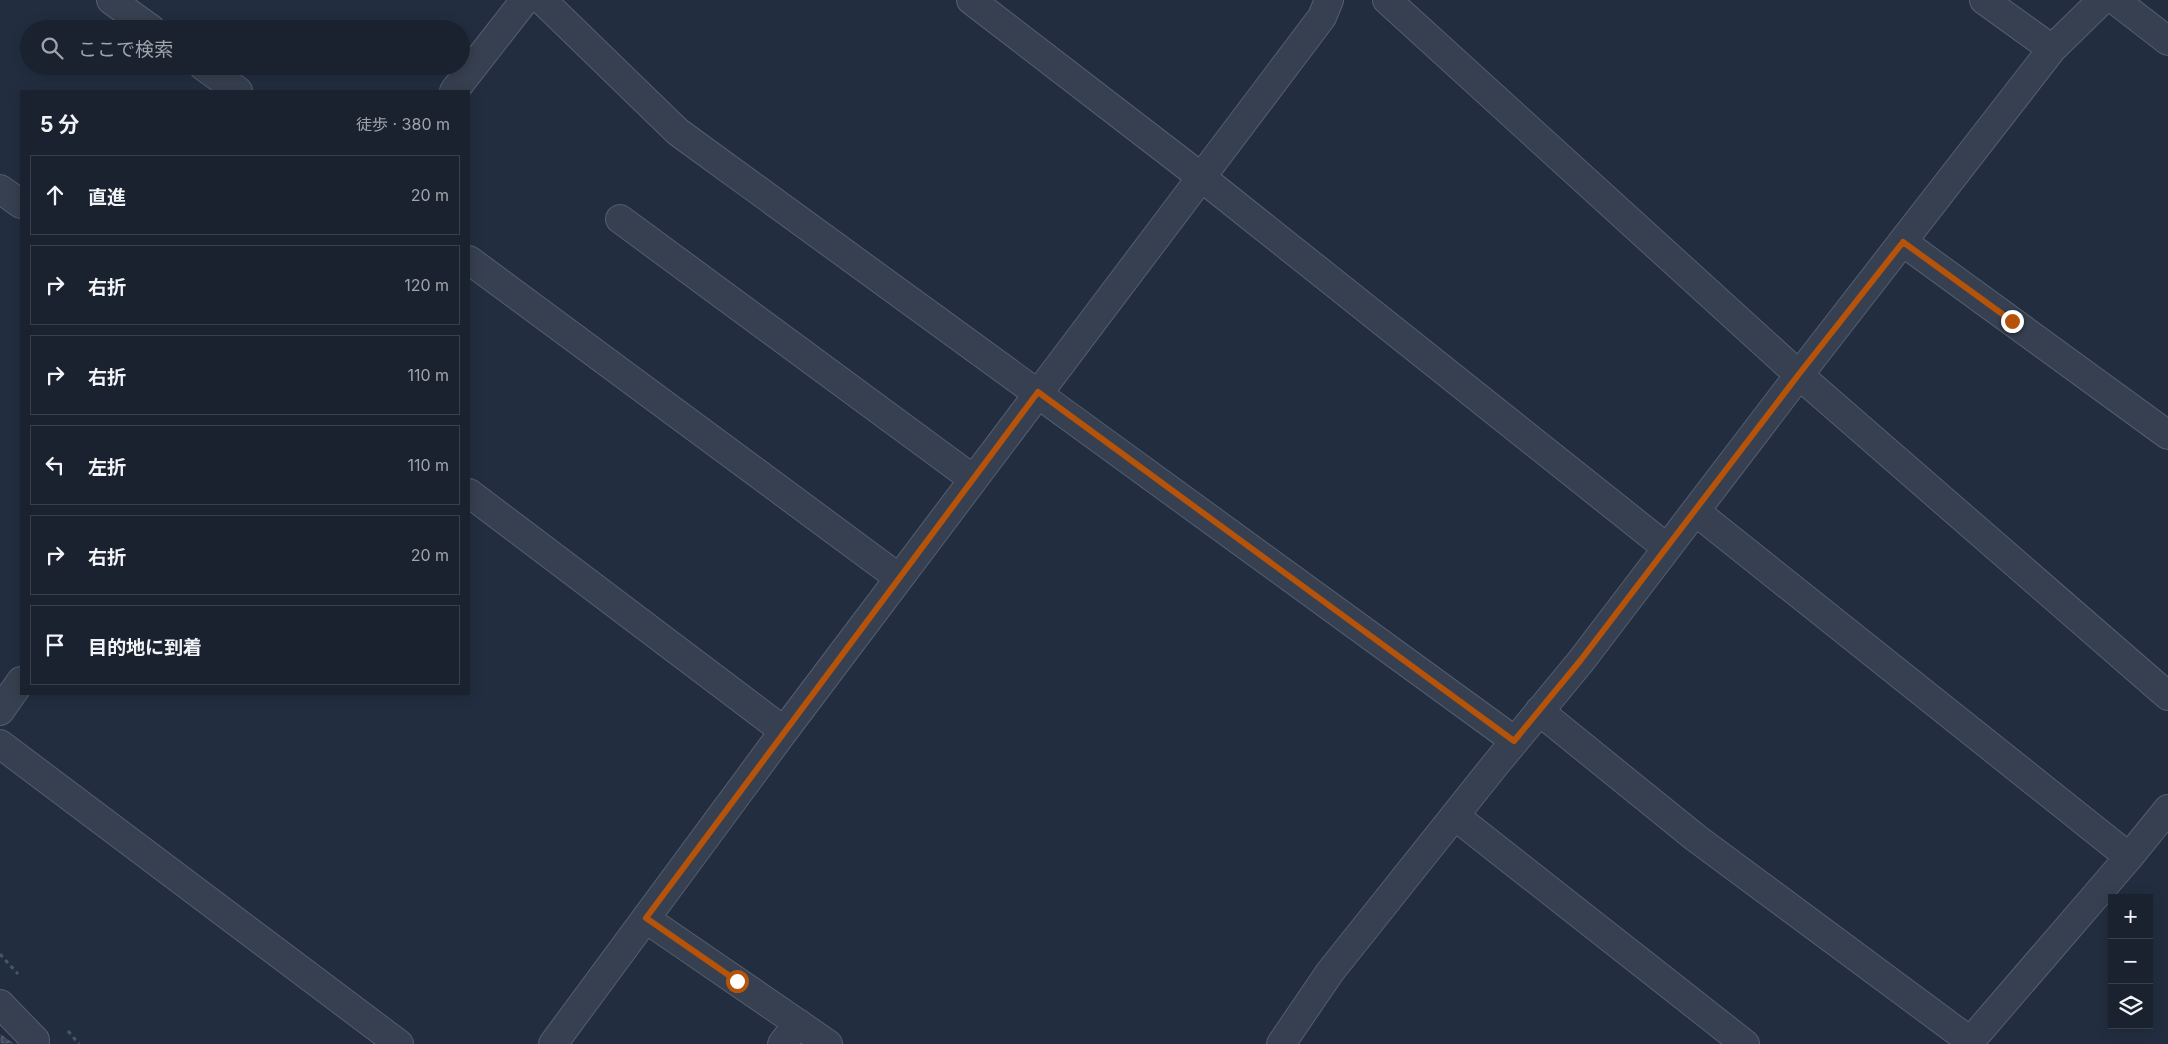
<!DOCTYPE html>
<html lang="ja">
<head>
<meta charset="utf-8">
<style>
  :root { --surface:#1a2230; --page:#272f3c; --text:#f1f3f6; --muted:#9fa4ab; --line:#383f4c }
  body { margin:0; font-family:Inter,"Noto Sans JP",sans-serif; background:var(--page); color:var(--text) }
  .controls { position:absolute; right:15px; bottom:15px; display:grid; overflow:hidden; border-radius:0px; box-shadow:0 2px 12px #0003 }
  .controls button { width:45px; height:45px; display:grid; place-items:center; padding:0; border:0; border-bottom:1px solid var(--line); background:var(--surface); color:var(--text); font:25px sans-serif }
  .stop { position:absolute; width:15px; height:15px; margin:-11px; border:4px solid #b45309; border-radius:50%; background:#fff }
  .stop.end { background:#b45309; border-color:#fff; box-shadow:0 1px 5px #0008 }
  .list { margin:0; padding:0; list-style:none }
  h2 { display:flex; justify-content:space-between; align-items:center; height:65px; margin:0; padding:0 20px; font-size:21px }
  h2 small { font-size:16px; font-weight:400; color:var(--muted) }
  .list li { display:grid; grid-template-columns:32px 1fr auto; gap:15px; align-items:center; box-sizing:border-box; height:80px; margin:0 10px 10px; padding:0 10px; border:1px solid var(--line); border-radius:0px }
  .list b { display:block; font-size:19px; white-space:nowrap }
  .list em { font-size:16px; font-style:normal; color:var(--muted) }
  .icon { flex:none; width:28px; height:28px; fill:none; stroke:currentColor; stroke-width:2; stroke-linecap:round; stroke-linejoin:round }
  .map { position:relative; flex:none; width:2168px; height:1044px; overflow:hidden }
  .search { position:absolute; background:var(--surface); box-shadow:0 2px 12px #0003; left:20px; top:20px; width:450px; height:55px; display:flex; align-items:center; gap:12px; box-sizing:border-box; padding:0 18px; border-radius:28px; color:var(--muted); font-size:19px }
  .panel { position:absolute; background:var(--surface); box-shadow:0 2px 12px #0003; left:20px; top:90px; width:450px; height:605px; border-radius:0px }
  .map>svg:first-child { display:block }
  .building { fill:url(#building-cross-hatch); stroke:#1e2737 }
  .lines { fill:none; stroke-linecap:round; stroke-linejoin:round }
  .minor-casing { stroke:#555e6e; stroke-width:30 }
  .path { stroke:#435a5e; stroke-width:3; stroke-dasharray:4 4; stroke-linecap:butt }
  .minor { stroke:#374050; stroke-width:28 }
  .route { stroke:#b45309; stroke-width:6 }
</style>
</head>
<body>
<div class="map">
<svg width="2168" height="1044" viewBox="0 0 2168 1044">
  <defs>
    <pattern id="building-cross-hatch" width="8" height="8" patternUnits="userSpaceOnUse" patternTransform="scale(1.25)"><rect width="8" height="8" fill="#3e4c60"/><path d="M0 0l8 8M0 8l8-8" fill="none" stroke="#586475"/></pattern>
  </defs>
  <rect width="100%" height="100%" fill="#222e40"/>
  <path class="building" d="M0 1033 15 1044H0Z"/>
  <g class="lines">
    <defs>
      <path id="minor" d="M111 0 151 29
        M542 0 678 132 1515 741
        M971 0 1201 177 1667 548
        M1387 0 1799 375 2168 696
        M1984 0 2052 49
        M2115 0 2168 41
        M203 66 238 91
        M454 91 525 0
        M0 189 21 204
        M620 219 973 479
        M1903 242 2168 435
        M469 260 899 578
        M469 493 784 731
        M1695 511 2129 857
        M0 711 21 681
        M1539 711 1696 838 1970 1041
        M0 744 399 1044
        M1455 816 1745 1044
        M646 919 828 1044
        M0 1004 35 1040
        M553 1044 784 731 1322 17 1329 0
        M782 1044 798 1023
        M1281 1044 1330 972 1495 765 1581 661 1799 375 2052 49 2102 0
        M1968 1044 2129 857 2168 809"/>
    </defs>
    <use href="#minor" class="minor-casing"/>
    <path class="path" d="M0 954 18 974
      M68 1031 79 1044"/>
    <use href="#minor" class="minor"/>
  </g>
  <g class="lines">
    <path class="route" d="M737 981 646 918 1038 392 1514 741 1580 661 1799 374 1903 242 2012 321"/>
  </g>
</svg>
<div class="controls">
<button>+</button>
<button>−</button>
<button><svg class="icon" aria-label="layers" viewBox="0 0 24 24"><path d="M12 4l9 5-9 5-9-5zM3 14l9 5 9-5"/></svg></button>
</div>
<div class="stop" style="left:737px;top:981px"></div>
<div class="stop end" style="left:2012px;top:321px"></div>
<div class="search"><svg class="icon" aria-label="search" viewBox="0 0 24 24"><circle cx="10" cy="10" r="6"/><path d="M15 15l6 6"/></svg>ここで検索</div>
<section class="panel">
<h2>5 分<small>徒歩 · 380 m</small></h2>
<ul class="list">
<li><svg class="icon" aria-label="ahead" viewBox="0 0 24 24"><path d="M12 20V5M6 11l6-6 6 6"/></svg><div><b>直進</b></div><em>20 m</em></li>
<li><svg class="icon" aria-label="right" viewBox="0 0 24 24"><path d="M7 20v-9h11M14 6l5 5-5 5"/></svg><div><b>右折</b></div><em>120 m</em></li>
<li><svg class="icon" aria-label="right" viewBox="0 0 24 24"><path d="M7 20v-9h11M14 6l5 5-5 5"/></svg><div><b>右折</b></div><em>110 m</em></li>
<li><svg class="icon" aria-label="left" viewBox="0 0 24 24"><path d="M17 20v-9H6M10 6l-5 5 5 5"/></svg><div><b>左折</b></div><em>110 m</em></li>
<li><svg class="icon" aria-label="right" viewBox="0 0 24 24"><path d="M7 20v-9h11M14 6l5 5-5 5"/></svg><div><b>右折</b></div><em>20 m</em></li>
<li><svg class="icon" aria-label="arrive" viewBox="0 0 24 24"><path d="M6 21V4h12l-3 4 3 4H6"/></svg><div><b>目的地に到着</b></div></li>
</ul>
</section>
</div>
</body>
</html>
